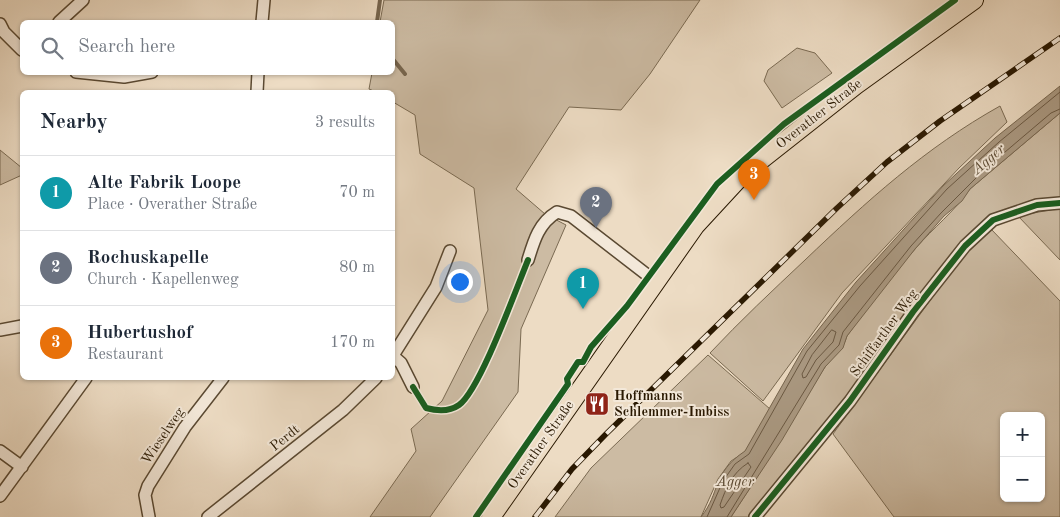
<!DOCTYPE html>
<html lang="en">
<head>
<meta charset="utf-8">
<style>
  :root { --surface:#fff; --page:#f2f2f3; --text:#1f2937; --muted:#747a83; --line:#e0e1e3; --accent:#b45309 }
  body { margin:0; font-family:"Old Standard TT",serif; background:var(--page); color:var(--text) }
  .controls { position:absolute; right:15px; bottom:15px; display:grid; overflow:hidden; border-radius:8px; box-shadow:0 1px 4px #0004 }
  .controls button { width:45px; height:45px; display:grid; place-items:center; padding:0; border:0; border-bottom:1px solid var(--line); background:var(--surface); color:var(--text); font:25px sans-serif }
  .you { position:absolute; left:459px; top:281px; width:18px; height:18px; margin:-12px; border:4px solid #fff; border-radius:50%; background:#1a73e8; box-shadow:0 0 0 8px #1a73e833 }
  .badge { display:grid; place-items:center; width:32px; height:32px; border-radius:50%; background:var(--accent); color:#fff; font-size:16px; font-weight:700 }
  .pin { position:absolute; translate:-50% -41px; filter:drop-shadow(0 1px 2px #0008) }
  .pin::after { content:''; position:absolute; top:26px; width:18px; height:15px; background:inherit; clip-path:polygon(0 0,100% 0,50% 100%) }
  .list { margin:0; padding:0; list-style:none }
  h2 { display:flex; justify-content:space-between; align-items:center; height:65px; margin:0; padding:0 20px; font-size:21px }
  h2 small { font-size:16px; font-weight:400; color:var(--muted) }
  .list li { display:grid; grid-template-columns:32px 1fr auto; gap:15px; align-items:center; box-sizing:border-box; height:75px; padding:0 20px; border-top:1px solid var(--line) }
  .list b { display:block; font-size:19px; white-space:nowrap }
  .list p { margin:0; font-size:16px; white-space:nowrap; color:var(--muted) }
  .list em { font-size:16px; font-style:normal; color:var(--muted) }
  .icon { flex:none; width:28px; height:28px; fill:none; stroke:currentColor; stroke-width:2; stroke-linecap:round; stroke-linejoin:round }
  .map { position:relative; flex:none; width:1060px; height:517px; overflow:hidden }
  .search { position:absolute; background:var(--surface); box-shadow:0 1px 4px #0004; left:20px; top:20px; width:375px; height:55px; display:flex; align-items:center; gap:12px; box-sizing:border-box; padding:0 18px; border-radius:8px; color:var(--muted); font-size:19px }
  .panel { position:absolute; background:var(--surface); box-shadow:0 1px 4px #0004; left:20px; top:90px; width:375px; height:290px; border-radius:8px }
  .map>svg:first-child { display:block }
  .green { fill:#ccbba3; stroke:#7a6a52; fill-rule:evenodd }
  .water { fill:#aa9982; stroke:#76654e }
  .lines { fill:none; stroke-linecap:round; stroke-linejoin:round }
  .shore { stroke:#6a5842; stroke-width:1 }
  .stream { stroke:#76654e; stroke-width:4 }
  .street-casing { stroke:#5a4932; stroke-width:14 }
  .primary-casing { stroke:#291801; stroke-width:20 }
  .street { stroke:#f3e8d9; stroke-width:11 }
  .primary { stroke:#eddcc4; stroke-width:18 }
  .rail-casing { stroke:#291801; stroke-width:5.5 }
  .rail { stroke:#f3e8d9; stroke-width:4; stroke-dasharray:11; stroke-linecap:butt }
  .cycleway-casing { stroke:#f3e8d9; stroke-width:9 }
  .cycleway { stroke:#1b5e20; stroke-width:6 }
  .labels { text-anchor:middle; dominant-baseline:central; stroke-width:4; stroke-linejoin:round; paint-order:stroke }
  .street-label { font-size:14px; fill:#291801; stroke:#f3e8d9 }
  .poi-label { font-size:14px; font-weight:bold; fill:#291801; stroke:#f3e8d9; text-anchor:start }
  .water-label { font-size:15px; font-style:italic; fill:#5d4c35; stroke:#f3e8d9 }
</style>
</head>
<body>
<div class="map">
<svg width="1060" height="517" viewBox="0 0 1060 517">
  <rect width="100%" height="100%" fill="#eddcc4"/>
  <filter id="stains"><feTurbulence type="fractalNoise" baseFrequency=".004" numOctaves="4"/><feColorMatrix values="0 0 0 0 .2 0 0 0 0 .09 0 0 0 0 .02 0 0 0 .5 -.17"/></filter>
  <radialGradient id="worn" r=".72"><stop offset=".6" stop-color="#630" stop-opacity="0"/><stop offset="1" stop-color="#630" stop-opacity=".3"/></radialGradient>
  <path class="green" d="M384 0H700L650 74 621 110 569 107 516 189 545 214 566 225 521 329 518 392 430 517H370L416 451 411 429 442 401 488 310 474 188 420 154 415 115 393 102 392 92H376L369 89 372 73 392 72V22H380Z
    M797 48 815 53 832 73 782 108 764 81 768 70Z
    M1000 106 1007 122 959 168 842 293 763 401 710 353C740 321 772 291 805 260 867 201 925 148 1000 106Z
    M1060 113V199L991 218 752 517H731C763 469 793 419 823 370 832 356 842 353 847 336 869 306 891 276 916 248 933 228 955 211 970 189Z
    M0 150 22 168V175L0 185Z
    M1060 208V260L1018 216Z
    M991 229 1060 301V517H894L833 434 969 247ZM1004 416H1041V498H1004Z
    M708 355 770 409 745 452 731 461 718 479 701 517H555L591 468Z"/>
  <path class="water" d="M1060 86V113L970 189 962 201 944 216 915 249 847 336 843 348 825 367 782 440 731 517H701C721 492 711 474 745 451L803 349 856 282 943 186 995 138Z"/>
  <g class="lines">
    <path class="shore" d="M832 330 836 332 833 342 816 360 806 377 803 378 802 374 812 355Z
      M748 463 751 467 724 507 721 508 720 505C726 488 732 473 748 463Z
      M707 517 723 481 735 464 749 454 807 351 860 286 947 189 999 142 1060 92
      M727 517 821 364 839 345 843 332 911 246 941 213 985 169 1051 113 1060 109"/>
    <path class="stream" d="M377 22 380 0
      M392 58 405 74"/>
    <defs>
      <path id="street" d="M59 22 83 0
        M262 22 264 0
        M0 24 4 32 22 50
        M76 72 124 77 152 72
        M257 92 258 72
        M528 260C534 240 539 223 557 212L571 216 655 281
        M0 330 22 326
        M393 356 401 363 413 387
        M392 357 436 287 450 251
        M0 451 22 467
        M0 496 86 378
        M149 517 145 495 148 486 185 427 223 378
        M208 517 343 410 376 378
        M755 517 850 401 913 312 965 246 993 220 1037 205 1060 203"/>
      <path id="primary" d="M491 517 695 226 743 174 856 85 974 0"/>
    </defs>
    <use href="#street" class="street-casing"/>
    <use href="#primary" class="primary-casing"/>
    <use href="#street" class="street"/>
    <use href="#primary" class="primary"/>
    <defs>
      <path id="rail" d="M535 517 572 469 606 434 837 208 887 162 940 121 1060 38"/>
    </defs>
    <use href="#rail" class="rail-casing"/>
    <use href="#rail" class="rail"/>
    <defs>
      <path id="cycleway" d="M413 387 426 408C437 411 449 412 459 405 480 390 516 289 528 260
        M476 517 568 384 567 379 578 362H583L591 347 627 306 717 184 784 124 955 0
        M755 517 850 401 913 312 965 246 993 220 1037 205 1060 203"/>
    </defs>
    <use href="#cycleway" class="cycleway-casing"/>
    <use href="#cycleway" class="cycleway"/>
  </g>
  <defs>
    <symbol id="restaurant-square" viewBox="-11 -11 22 22"><rect x="-9" y="-9" width="18" height="18" rx="4" fill="#8f2418" stroke="#f3e8d9"/><path d="M-5-6h1v4h1v-4h1v4h1v-4h1v5L-1.5 .5V6h-2V.5L-5-1ZM5-6V6H3V1.5H1.5Q1.5-4 5-6Z" fill="#fff"/></symbol>
  </defs>
  <g fill-rule="evenodd">
    <use href="#restaurant-square" x="583" y="390" width="28" height="28"/>
  </g>
  <g class="labels">
    <g class="street-label">
      <text transform="translate(819 114) rotate(-38)">Overather Straße</text>
      <text transform="translate(884 333) rotate(-54)">Schiffarther Weg</text>
      <text transform="translate(163 436) rotate(-56)">Wieselweg</text>
      <text transform="translate(285 438) rotate(-39)">Perdt</text>
      <text transform="translate(541 445) rotate(-55)">Overather Straße</text>
    </g>
    <g class="poi-label">
      <text x="614" y="396">Hoffmanns<tspan x="614" dy="16">Schlemmer-Imbiss</tspan></text>
    </g>
    <g class="water-label">
      <text transform="translate(989 160) rotate(-41)">Agger</text>
      <text x="735" y="482">Agger</text>
    </g>
  </g>
  <rect width="100%" height="100%" filter="url(#stains)"/>
  <rect width="100%" height="100%" fill="url(#worn)"/>
</svg>
<div class="controls">
<button>+</button>
<button>−</button>
</div>
<div class="you"></div>
<div class="pin badge" style="left:583px;top:309px;background:#0f9aa8">1</div>
<div class="pin badge" style="left:596px;top:228px;background:#6b7280">2</div>
<div class="pin badge" style="left:754px;top:200px;background:#e8710a">3</div>
<div class="search"><svg class="icon" aria-label="search" viewBox="0 0 24 24"><circle cx="10" cy="10" r="6"/><path d="M15 15l6 6"/></svg>Search here</div>
<section class="panel">
<h2>Nearby<small>3 results</small></h2>
<ul class="list">
<li><span class="badge" style="background:#0f9aa8">1</span><div><b>Alte Fabrik Loope</b><p>Place · Overather Straße</p></div><em>70 m</em></li>
<li><span class="badge" style="background:#6b7280">2</span><div><b>Rochuskapelle</b><p>Church · Kapellenweg</p></div><em>80 m</em></li>
<li><span class="badge" style="background:#e8710a">3</span><div><b>Hubertushof</b><p>Restaurant</p></div><em>170 m</em></li>
</ul>
</section>
</div>
</body>
</html>
